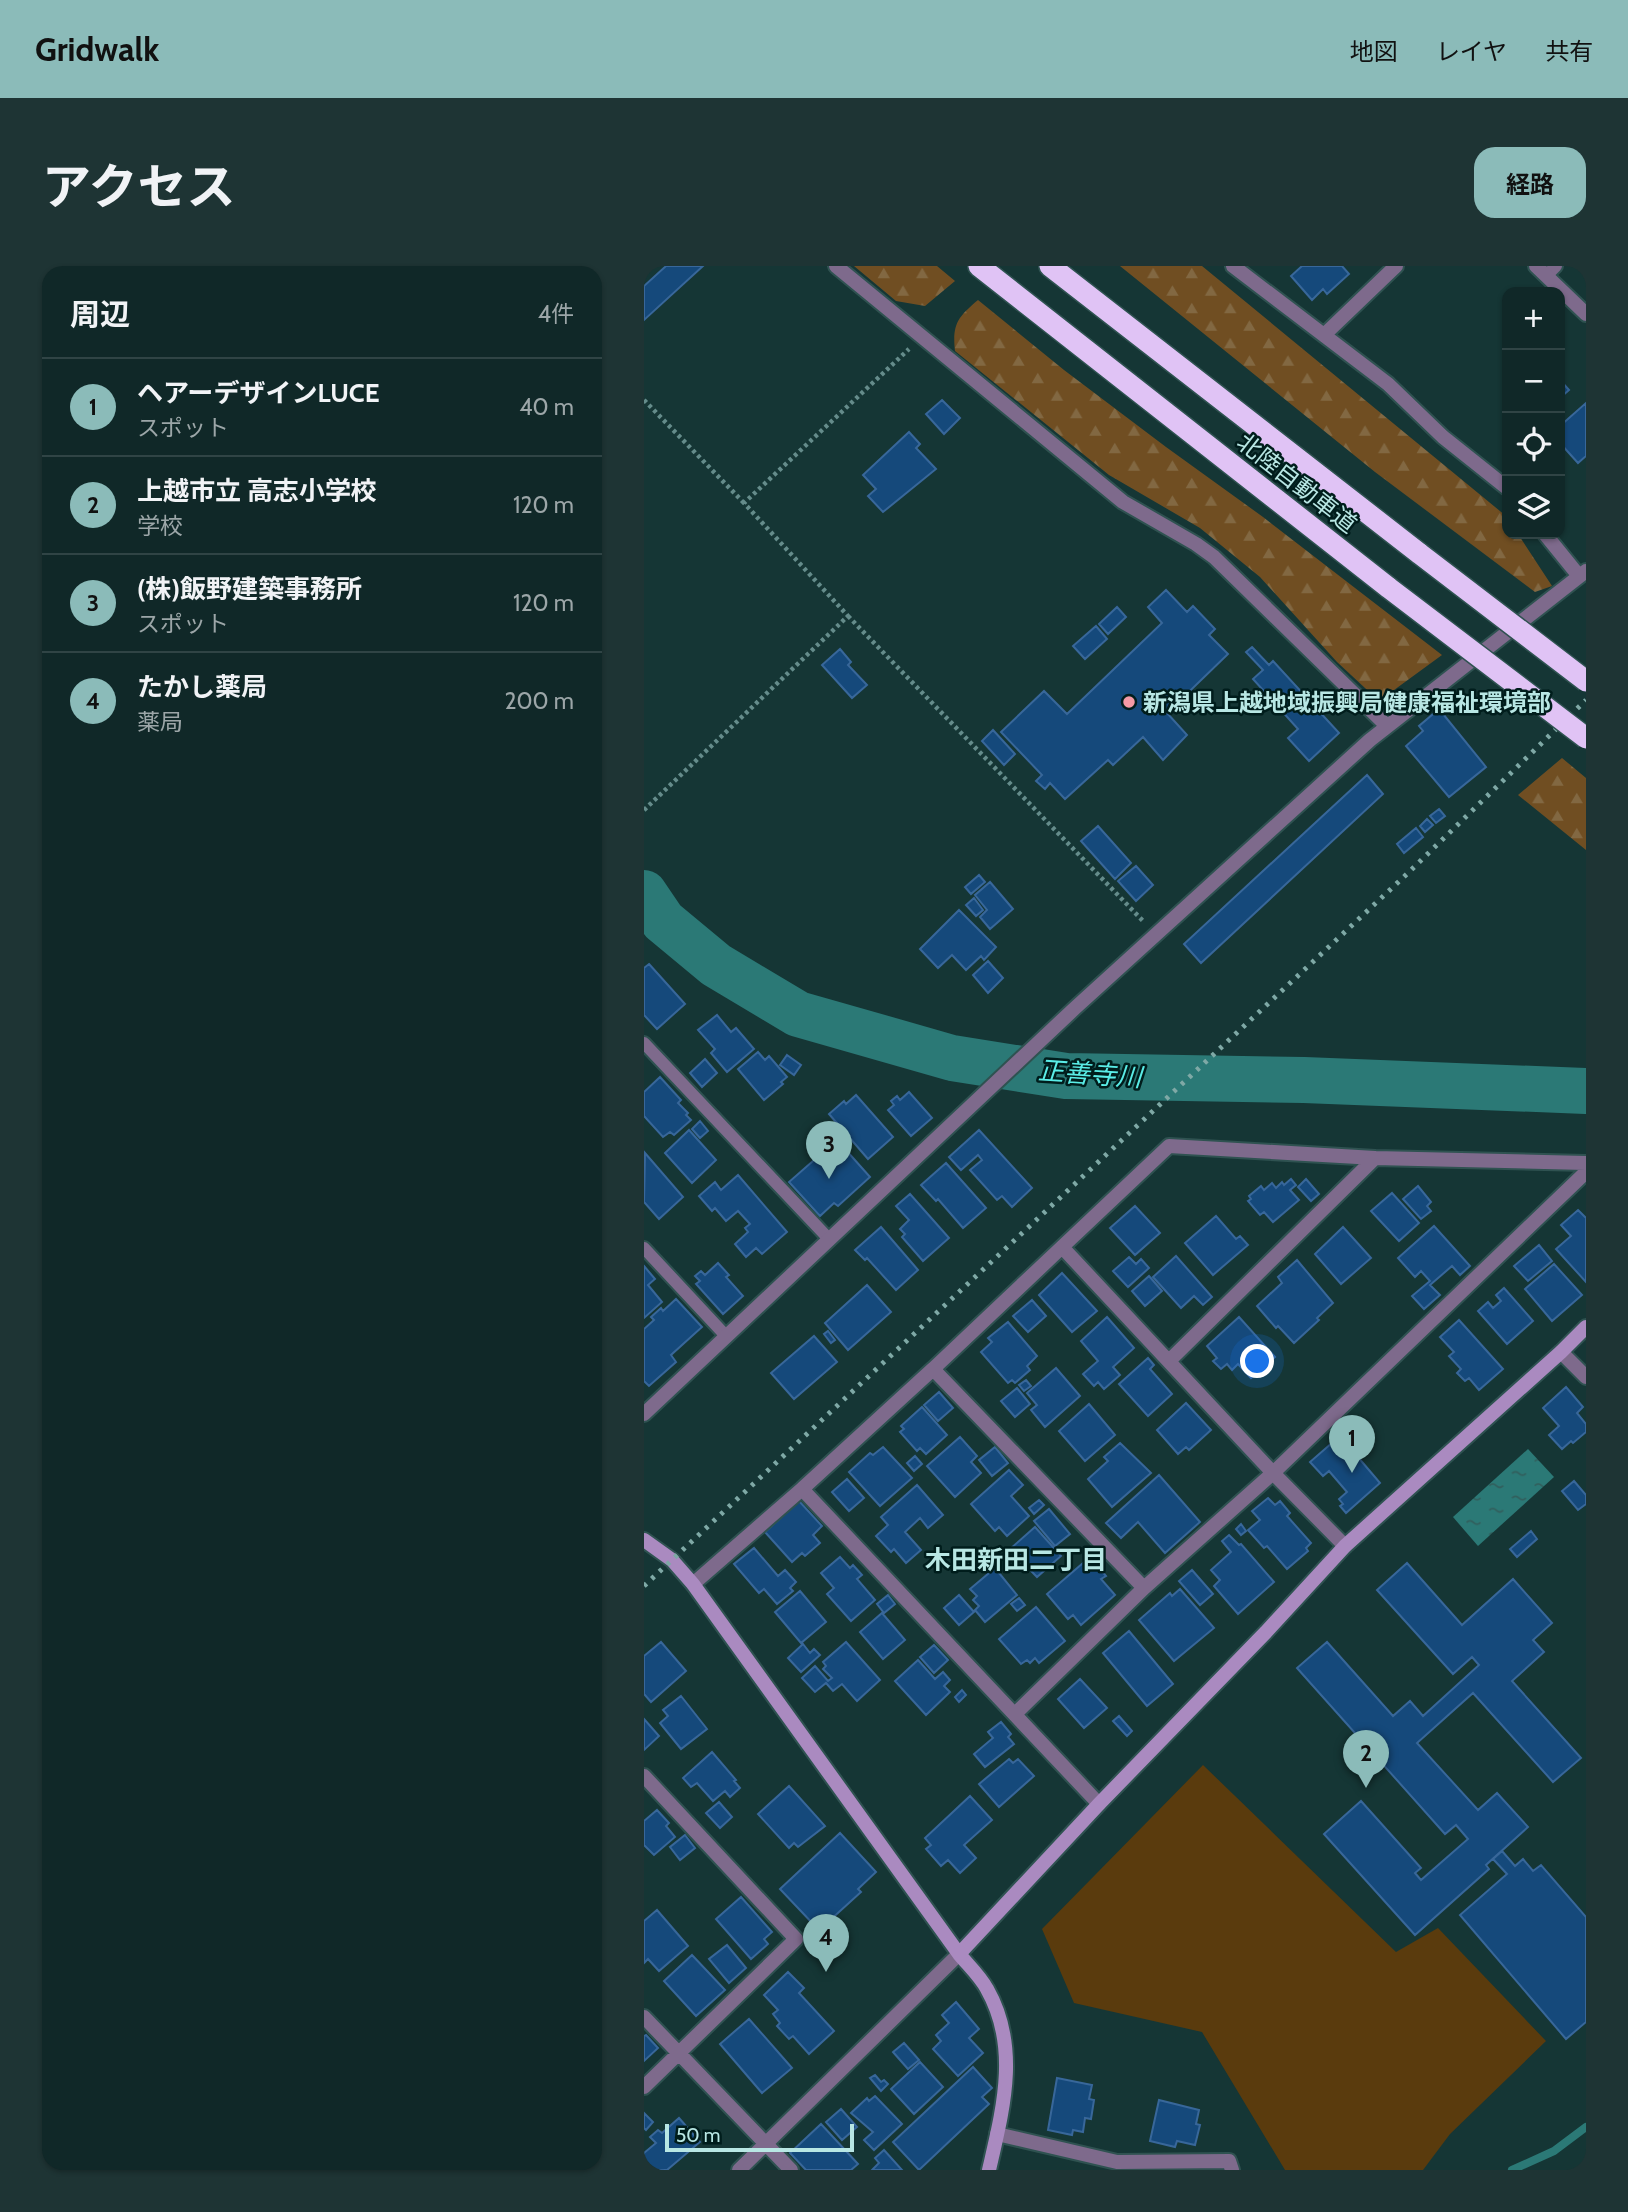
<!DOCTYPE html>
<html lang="ja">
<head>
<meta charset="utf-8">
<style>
  :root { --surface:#102828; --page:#1e3434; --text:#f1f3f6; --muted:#9ca6a8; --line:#304445; --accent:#8bbbb9 }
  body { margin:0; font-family:Cabin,"Noto Sans JP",sans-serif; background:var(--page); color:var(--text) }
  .controls { position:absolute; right:21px; top:21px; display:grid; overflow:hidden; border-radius:14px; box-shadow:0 2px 5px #0004 }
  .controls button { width:63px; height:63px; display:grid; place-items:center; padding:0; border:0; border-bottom:2px solid var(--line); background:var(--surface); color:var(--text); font:35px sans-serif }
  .scale { position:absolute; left:21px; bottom:18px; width:189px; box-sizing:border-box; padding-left:7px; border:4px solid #b8e7e4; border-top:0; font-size:19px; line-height:24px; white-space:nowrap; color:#b8e7e4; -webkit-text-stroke:5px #001d1c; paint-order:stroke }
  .you { position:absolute; left:614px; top:1096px; width:24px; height:24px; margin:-18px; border:5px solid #fff; border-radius:50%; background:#1a73e8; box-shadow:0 0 0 10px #1a73e833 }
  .badge { display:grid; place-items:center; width:46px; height:46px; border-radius:50%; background:var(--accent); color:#111; font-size:23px; font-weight:700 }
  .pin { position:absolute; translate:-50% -58px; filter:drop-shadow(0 2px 4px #0008) }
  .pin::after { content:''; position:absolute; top:37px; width:24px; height:21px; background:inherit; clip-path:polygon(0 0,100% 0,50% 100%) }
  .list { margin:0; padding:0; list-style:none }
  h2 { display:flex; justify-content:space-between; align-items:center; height:91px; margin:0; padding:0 28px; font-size:30px }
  h2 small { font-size:23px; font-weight:400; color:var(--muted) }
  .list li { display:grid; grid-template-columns:46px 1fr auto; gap:21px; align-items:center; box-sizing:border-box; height:98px; padding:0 28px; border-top:2px solid var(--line) }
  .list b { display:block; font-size:26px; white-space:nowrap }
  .list p { margin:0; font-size:23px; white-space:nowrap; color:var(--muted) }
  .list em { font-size:23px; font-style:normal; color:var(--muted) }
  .icon { flex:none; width:38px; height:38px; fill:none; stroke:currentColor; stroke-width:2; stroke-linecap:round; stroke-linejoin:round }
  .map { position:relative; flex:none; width:942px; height:1904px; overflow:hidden; border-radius:21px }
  header { display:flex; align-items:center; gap:42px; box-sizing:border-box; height:98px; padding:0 35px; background:var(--accent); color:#111 }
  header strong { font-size:33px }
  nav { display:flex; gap:38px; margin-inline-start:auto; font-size:24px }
  .intro { display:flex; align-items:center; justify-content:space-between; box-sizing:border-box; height:168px; padding:0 42px }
  h1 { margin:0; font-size:49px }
  .button { padding:18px 32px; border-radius:21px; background:var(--accent); color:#111; font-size:24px; font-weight:700 }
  main { display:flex; gap:42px; padding:0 42px }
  aside { flex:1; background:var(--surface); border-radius:21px; box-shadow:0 2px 5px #0004 }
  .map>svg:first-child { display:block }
  .forest { fill:url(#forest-firs) }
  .pitch { fill:#5a3b0d }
  .water { fill:url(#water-ripples) }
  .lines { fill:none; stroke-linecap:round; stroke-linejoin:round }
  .stream { stroke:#2b7976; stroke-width:8 }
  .river { stroke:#2b7976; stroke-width:46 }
  .building { fill:#15497b; stroke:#38679a; stroke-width:2 }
  .lane-casing { stroke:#2f5251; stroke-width:16 }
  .street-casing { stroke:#2f5251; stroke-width:18 }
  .secondary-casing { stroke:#2f5251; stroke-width:18 }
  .highway-casing { stroke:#2f5251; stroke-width:24 }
  .path { stroke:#658c8b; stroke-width:4.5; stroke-dasharray:3.5 3.5; stroke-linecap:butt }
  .lane { stroke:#7e6a8c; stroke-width:12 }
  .street { stroke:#7e6a8c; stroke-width:14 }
  .secondary { stroke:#aa8ac0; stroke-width:14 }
  .highway { stroke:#e0c3f5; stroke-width:21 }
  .rail { stroke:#7fa9a6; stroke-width:5; stroke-dasharray:3.5 7; stroke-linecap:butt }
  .highway-bridge-casing { stroke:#2f5251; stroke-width:24; stroke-linecap:butt }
  .highway-bridge { stroke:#e0c3f5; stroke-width:21 }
  .poi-dot { fill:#f49aa6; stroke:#001d1c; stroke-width:2.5 }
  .labels { text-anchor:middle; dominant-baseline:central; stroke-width:5; stroke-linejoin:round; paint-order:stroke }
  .street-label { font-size:24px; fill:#b8e7e4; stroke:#001d1c }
  .poi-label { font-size:24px; font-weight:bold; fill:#b8e7e4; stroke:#001d1c; text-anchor:start }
  .water-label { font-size:26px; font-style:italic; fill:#5aede7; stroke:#001d1c }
  .neighbourhood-label { font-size:26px; font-weight:bold; fill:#b8e7e4; stroke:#001d1c }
</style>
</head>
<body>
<header>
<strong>Gridwalk</strong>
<nav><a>地図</a><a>レイヤ</a><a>共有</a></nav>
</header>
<div class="intro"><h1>アクセス</h1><a class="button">経路</a></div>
<main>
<aside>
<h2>周辺<small>4件</small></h2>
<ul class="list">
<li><span class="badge">1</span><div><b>ヘアーデザインLUCE</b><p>スポット</p></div><em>40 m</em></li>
<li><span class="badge">2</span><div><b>上越市立 高志小学校</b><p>学校</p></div><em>120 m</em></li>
<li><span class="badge">3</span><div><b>(株)飯野建築事務所</b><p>スポット</p></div><em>120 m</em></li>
<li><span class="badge">4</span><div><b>たかし薬局</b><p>薬局</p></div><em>200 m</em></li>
</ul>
</aside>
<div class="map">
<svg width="942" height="1904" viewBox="0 0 942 1904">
  <defs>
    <pattern id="forest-firs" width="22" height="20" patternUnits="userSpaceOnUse" patternTransform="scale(1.75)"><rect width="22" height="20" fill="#704e22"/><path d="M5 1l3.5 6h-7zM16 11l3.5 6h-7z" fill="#826842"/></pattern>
    <pattern id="water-ripples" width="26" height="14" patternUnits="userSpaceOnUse" patternTransform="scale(1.75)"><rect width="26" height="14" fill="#2b7976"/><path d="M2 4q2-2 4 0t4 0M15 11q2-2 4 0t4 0" fill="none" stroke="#315f5d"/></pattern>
  </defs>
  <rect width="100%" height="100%" fill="#153635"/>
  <path class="forest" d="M210 0H293L311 15 281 40 252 35Z
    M476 0H558L862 250 863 268H874L908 320 891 326 731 206Z
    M334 34 420 104 522 181 619 251 798 389 735 435 693 396 616 311 556 262 465 209 311 85C308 58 314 51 334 34Z
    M918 492 942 512V584L874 529Z"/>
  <path class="pitch" d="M559 1499 752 1686 794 1662 902 1775 806 1868 779 1904H641L558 1766 430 1737 398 1663Z"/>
  <path class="water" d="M884 1183 910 1211 834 1280 809 1251Z"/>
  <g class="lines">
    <path class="stream" d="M868 1904 910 1885 942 1861"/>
    <path class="river" d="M0 627 19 655 72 699 154 748 308 792 422 810 660 814 942 825"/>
  </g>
  <path class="building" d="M22 0H59L0 54V20Z
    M658 0H698L705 8 683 28 679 23 668 34 647 10Z
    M916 114 925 124 916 132Z
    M298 134 316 152 300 168 282 148Z
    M942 137V190L934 197 916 177V160Z
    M265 166 276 178 272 182 292 203 239 246 224 230 232 223 219 209Z
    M522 324 543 346 549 340 571 363 565 369 584 388 523 447 543 469 519 494 499 471 469 499 464 494 421 533 406 517 401 523 392 515 398 509 357 466 400 425 423 448 518 357 504 341Z
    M473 341 482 351 464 368 455 358Z
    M452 360 463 373 441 393 429 380Z
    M608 381 625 399 629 395 695 467 665 495 644 472 654 463 609 413 619 404 602 386Z
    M196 383 207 396 204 399 223 419 208 432 178 399Z
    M795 443 842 501 805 531 762 480 779 465 775 460Z
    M349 464 371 488 360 499 338 475Z
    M723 509 739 528 557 697 540 678Z
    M795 543 801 550 792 557 786 550Z
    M783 553 789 559 781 566 776 560Z
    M454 560 487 597 471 613 437 575Z
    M772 562 779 571 760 587 753 578Z
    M492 600 509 619 492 635 474 615Z
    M335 609 341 616 327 628 321 621Z
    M346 616 369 643 346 663 336 651 343 644 331 629Z
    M330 632 339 644 332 650 322 639Z
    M315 644 352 681 340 694 337 690 322 704 308 689 294 702 276 683Z
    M344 695 359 712 344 727 329 709Z
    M5 698 41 738 13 763 0 749V702Z
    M73 749 87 766 92 762 110 783 83 806 67 787 71 783 54 764Z
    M114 786 121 794 125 790 143 811 137 816 139 818 120 834 94 803Z
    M143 789 157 799 150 809 136 799Z
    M61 793 73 807 58 821 46 807Z
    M16 811 37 834 34 837 44 847 42 849 47 854 30 869 26 866 19 871 0 850V826Z
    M265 826 288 852 267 870 244 844 250 839 247 835 253 830 256 834Z
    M212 829 249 871 224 893 185 848 200 835 202 838Z
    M56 855 64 865 56 872 48 863Z
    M45 864 72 894 48 917 21 887Z
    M335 864 388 922 368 941 358 930 353 934 326 904 338 894 334 889 317 904 305 891Z
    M193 874 226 911 194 940 190 937 176 950 145 916Z
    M1 887 39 931 15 953 0 936Z
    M302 897 342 942 319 962 294 933 292 935 277 919Z
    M94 909 143 966 118 988 112 982 102 991 91 978 104 966 101 962 106 958 94 945 82 955 71 942 68 945 55 930 71 916 77 924Z
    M647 913 652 919 646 924 655 934 629 956 620 946 616 949 604 935 607 933 605 930 617 920 620 924 628 917 632 922 638 916 640 919Z
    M662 913 675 928 667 935 654 921Z
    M774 920 787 936 783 940 787 945 777 953 759 933Z
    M748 927 775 957 755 975 727 945Z
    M266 928 305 972 279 995 258 971 261 968 256 963 265 954 252 940Z
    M491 940 516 967 491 989 466 962Z
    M934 944 942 952V1016L912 983 927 970 917 959Z
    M572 950 592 973 596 970 604 979 569 1009 541 977Z
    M790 960 826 1000 816 1009 808 1000 786 1019 796 1029 780 1043 768 1030 786 1015 777 1005 771 1011 754 992Z
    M237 961 274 1004 252 1024 223 992 221 994 211 984Z
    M699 961 727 992 697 1018 671 988Z
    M895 979 908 995 884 1015 870 1000Z
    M532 990 568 1031 559 1039 550 1030 537 1042 509 1011Z
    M485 991 492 998 497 993 505 1002 484 1021 469 1005Z
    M653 994 689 1037 673 1052 675 1054 650 1077 634 1060 632 1062 613 1040 638 1017 634 1011Z
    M74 997 85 1009 82 1011 99 1030 79 1048 52 1018 56 1015 51 1010 57 1005 61 1009Z
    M910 998 938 1029 908 1055 881 1023Z
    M0 1000 11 1013 4 1019 18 1036 0 1052Z
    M418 1007 453 1045 428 1066 395 1029Z
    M505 1010 518 1025 501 1040 488 1025Z
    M223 1019 247 1046 204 1084 181 1057Z
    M860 1022 889 1055 863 1078 834 1045 844 1036 849 1042 857 1035 852 1029Z
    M32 1033 58 1061 27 1089 32 1096 5 1120 0 1115V1063L10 1054 7 1051 17 1042 19 1045Z
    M388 1034 402 1050 384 1066 369 1050Z
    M463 1051 490 1082 469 1101 476 1109 460 1123 454 1116 450 1120 439 1108 454 1095 437 1075Z
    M595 1051 631 1091 607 1112 594 1098 588 1104 583 1098 577 1103 569 1095 573 1092 563 1080Z
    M815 1054 859 1103 835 1124 825 1112 821 1115 813 1107 817 1103 805 1090 810 1086 796 1071Z
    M364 1056 393 1090 383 1100 386 1104 371 1117 368 1114 364 1117 337 1086 348 1076 344 1072Z
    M184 1065 191 1074 187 1077 180 1068Z
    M170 1070 193 1096 150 1133 127 1107Z
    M504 1092 510 1099 506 1103 528 1128 504 1150 475 1118Z
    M412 1102 436 1130 401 1161 387 1144 393 1139 383 1127Z
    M382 1114 387 1120 380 1125 375 1119Z
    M922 1121 939 1141 933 1147 942 1158V1166L929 1177 927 1175 918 1183 905 1169 915 1160 899 1142Z
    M373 1122 386 1138 371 1151 357 1135Z
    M295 1126 309 1142 294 1155 280 1139Z
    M542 1137 567 1164 545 1184 542 1181 534 1188 513 1164Z
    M445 1138 471 1169 441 1195 415 1165Z
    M278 1141 303 1169 282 1188 276 1182 273 1185 256 1166 260 1163 257 1160Z
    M696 1170 736 1217 702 1247 696 1240 699 1238 695 1233 703 1226 685 1205 679 1210 666 1196Z
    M316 1171 333 1190 327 1196 337 1207 311 1231 283 1200Z
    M476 1177 507 1207 468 1241 444 1213 464 1195 460 1191Z
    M239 1181 268 1212 236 1240 205 1206 226 1187 229 1189Z
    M351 1181 364 1197 348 1210 335 1194Z
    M271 1190 278 1198 270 1205 263 1197Z
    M365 1204 379 1219 367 1230 385 1250 363 1270 355 1261 351 1265 327 1238Z
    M515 1209 556 1256 521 1287 494 1256 477 1272 462 1257Z
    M203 1213 220 1232 205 1245 188 1226Z
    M930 1215 942 1229V1238L934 1244 918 1225Z
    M273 1219 299 1249 284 1262 276 1252 261 1266 277 1284 262 1297 250 1283 247 1286 232 1270 244 1259 237 1251Z
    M624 1232 631 1239 636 1235 646 1247 643 1250 667 1277 662 1282 664 1285 643 1303 623 1280 620 1282 604 1264 616 1254 608 1245Z
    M395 1234 400 1239 390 1248 385 1242Z
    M155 1235 178 1260 169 1269 176 1277 161 1290 158 1287 148 1296 121 1266Z
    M405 1243 426 1268 411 1280 390 1255Z
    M597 1258 602 1265 597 1269 592 1263Z
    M391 1261 417 1290 393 1311 366 1283Z
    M887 1265 893 1273 873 1291 866 1283Z
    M585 1269 595 1279 597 1278 630 1316 594 1348 570 1320 576 1314 567 1304 587 1286 578 1275Z
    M110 1282 134 1310 141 1304 152 1316 146 1322 149 1325 133 1338 120 1323 115 1327 90 1298Z
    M196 1291 206 1302 209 1299 218 1309 213 1313 231 1334 207 1355 183 1328 190 1322 177 1307Z
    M446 1291 462 1310 457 1313 471 1329 437 1359 429 1349 424 1353 403 1328Z
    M763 1297 818 1359 869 1313 908 1357 889 1374 900 1386 868 1415 937 1492 909 1516 829 1427 773 1477 834 1544 853 1527 884 1561 842 1599 845 1603 771 1669 680 1568 717 1535 777 1602 771 1607 777 1614 824 1573 812 1559 801 1568 653 1402 683 1376 749 1450 766 1435 779 1450 835 1399 828 1391 809 1408 733 1324Z
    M351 1302 373 1329 341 1356 331 1344 335 1340 329 1334 333 1330 326 1323Z
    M548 1304 569 1328 556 1339 535 1315Z
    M536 1323 570 1362 530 1395 495 1354 526 1327 528 1330Z
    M156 1325 182 1356 157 1377 131 1346Z
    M244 1329 251 1338 240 1347 233 1338Z
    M315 1329 330 1346 315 1359 300 1342Z
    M375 1332 381 1339 373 1345 367 1338Z
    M392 1341 421 1375 395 1397 391 1392 386 1397 383 1394 377 1398 355 1373Z
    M238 1347 261 1374 239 1393 216 1366Z
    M485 1365 529 1418 503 1440 459 1387Z
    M17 1376 42 1405 7 1436 0 1428V1390Z
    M202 1376 236 1414 213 1435 198 1418 189 1425 182 1417 171 1426 158 1412 171 1400 184 1415 188 1412 179 1403 182 1400 179 1396Z
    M159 1378 166 1387 170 1383 176 1389 157 1406 144 1392Z
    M290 1379 304 1394 290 1407 276 1391Z
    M274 1394 291 1413 299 1406 306 1414 300 1420 306 1426 282 1449 251 1415Z
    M436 1413 463 1442 440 1462 414 1433Z
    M318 1424 322 1429 315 1436 311 1431Z
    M37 1430 63 1463 37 1483 16 1457 24 1450 19 1444Z
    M475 1450 488 1465 483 1470 469 1455Z
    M0 1453 15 1470 0 1484Z
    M357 1456 367 1468 364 1471 370 1478 341 1501 330 1488 349 1472 344 1466Z
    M68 1486 92 1514 90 1515 96 1522 86 1531 81 1525 69 1535 53 1517 47 1521 39 1512Z
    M365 1493 369 1497 374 1493 390 1510 355 1541 335 1518Z
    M145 1520 181 1560 154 1581 150 1577 145 1582 114 1548Z
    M326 1530 348 1554 320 1579 332 1592 316 1607 304 1594 297 1600 282 1583 287 1579 281 1572Z
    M75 1536 88 1551 76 1562 62 1547Z
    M13 1544 25 1557 22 1560 31 1571 10 1589 0 1579V1555Z
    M196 1567 232 1606 214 1623 217 1626 184 1656 181 1652 172 1661 136 1623Z
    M41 1569 51 1582 36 1594 26 1581Z
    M858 1585 871 1600 879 1593 889 1605 897 1599 942 1651V1756L922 1773 816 1649 863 1608 849 1593Z
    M97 1631 128 1666 120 1673 124 1678 107 1693 72 1653Z
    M13 1644 44 1680 15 1705 4 1693 0 1697V1655Z
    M83 1679 102 1702 85 1717 65 1693Z
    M48 1689 81 1724 52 1750 20 1715Z
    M144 1706 160 1722 155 1727 190 1765 165 1788 149 1770 145 1773 133 1760 136 1757 129 1748 134 1744 120 1729Z
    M312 1736 335 1763 325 1772 339 1787 314 1810 289 1783 297 1775 292 1769 305 1757 298 1749Z
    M105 1753 148 1802 118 1827 76 1778Z
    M2 1769 14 1782 0 1795V1770Z
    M260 1777 275 1794 264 1803 249 1786Z
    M276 1796 299 1821 270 1848 247 1823Z
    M329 1801 348 1822 338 1831 345 1838 275 1904 249 1876Z
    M231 1809 237 1816 240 1814 244 1818 237 1825 226 1812Z
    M413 1812 448 1819 445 1833 450 1834 447 1853 441 1852 439 1866 429 1864 428 1869 404 1864Z
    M231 1830 258 1858 230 1884 220 1874 229 1866 207 1847 223 1832 225 1835Z
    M515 1834 555 1844 552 1858 556 1859 551 1879 533 1875 531 1881 506 1875Z
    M197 1843 213 1861 198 1874 182 1856Z
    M0 1847 9 1856 2 1864 0 1862Z
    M35 1852 56 1876 23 1904H0V1887L12 1877 6 1871 14 1864 18 1867Z
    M177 1858 214 1898 207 1904H162L146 1887Z
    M240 1884 258 1904H228L235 1897 231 1892Z"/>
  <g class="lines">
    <defs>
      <path id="lane" d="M902 10 912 0
        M0 777 185 973
        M0 982 82 1070"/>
      <path id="street" d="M192 0 479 236 552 278 570 291 743 460
        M589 0 744 118 799 171 863 222
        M892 0 942 48
        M680 69 752 0
        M901 268 935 310
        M731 892 942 897
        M418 981 289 1103 500 1322 629 1207 942 906
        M917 1086 942 1111
        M526 1094 731 892 525 880 418 981 629 1207 701 1280
        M0 1148 431 742 726 474 942 305
        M158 1223 455 1538
        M49 1318 158 1223 289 1103
        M372 1447 500 1322
        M0 1510 152 1673 0 1821
        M0 1751 147 1904
        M353 1868 473 1896 585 1895 588 1904
        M95 1904 315 1688"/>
      <path id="secondary" d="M0 1274 28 1294 49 1318 315 1688C324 1699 336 1710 343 1723 376 1781 359 1843 345 1904
        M315 1688 455 1538 622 1366 701 1280 917 1086 942 1061"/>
      <path id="highway" d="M335 0 745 322
        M406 0 776 288"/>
    </defs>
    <use href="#lane" class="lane-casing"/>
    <use href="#street" class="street-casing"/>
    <use href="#secondary" class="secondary-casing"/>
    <use href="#highway" class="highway-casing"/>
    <path class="path" d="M0 134 100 237
      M204 350 500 656
      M0 544 204 350 100 237 265 83"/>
    <use href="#lane" class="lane"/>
    <use href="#street" class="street"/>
    <use href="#secondary" class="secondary"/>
    <use href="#highway" class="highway"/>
    <path class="rail" d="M0 1320 764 607 942 434"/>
    <defs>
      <path id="highway-bridge" d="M776 288 942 415
        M745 322 942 472"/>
    </defs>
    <use href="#highway-bridge" class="highway-bridge-casing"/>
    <use href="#highway-bridge" class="highway-bridge"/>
  </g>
  <circle class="poi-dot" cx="485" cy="436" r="7"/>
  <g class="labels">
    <g class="street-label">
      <text transform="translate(653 217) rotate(38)">北陸自動車道</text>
    </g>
    <g class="poi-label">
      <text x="499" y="436">新潟県上越地域振興局健康福祉環境部</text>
    </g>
    <g class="water-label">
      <text transform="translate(446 808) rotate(4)">正善寺川</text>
    </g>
    <g class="neighbourhood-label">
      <text x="372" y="1294">木田新田二丁目</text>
    </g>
  </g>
</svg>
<div class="controls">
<button>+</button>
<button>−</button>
<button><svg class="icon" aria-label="locate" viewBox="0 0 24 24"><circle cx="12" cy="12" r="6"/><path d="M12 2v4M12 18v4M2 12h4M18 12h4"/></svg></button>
<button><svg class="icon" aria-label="layers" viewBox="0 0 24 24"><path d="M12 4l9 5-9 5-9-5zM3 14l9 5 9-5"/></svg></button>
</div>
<div class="scale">50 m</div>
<div class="you"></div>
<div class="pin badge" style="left:708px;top:1207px">1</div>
<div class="pin badge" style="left:722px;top:1522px">2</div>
<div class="pin badge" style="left:185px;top:913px">3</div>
<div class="pin badge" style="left:182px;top:1706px">4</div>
</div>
</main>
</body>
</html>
